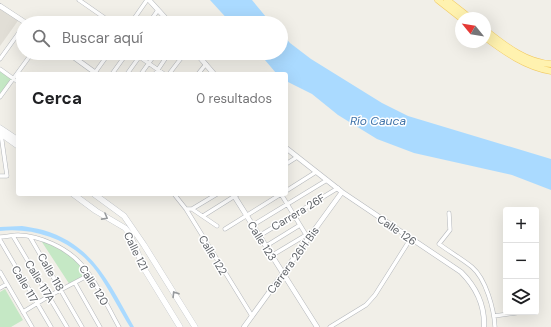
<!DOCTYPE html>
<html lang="es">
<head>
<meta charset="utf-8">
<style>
  :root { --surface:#fff; --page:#f2f2f2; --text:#202124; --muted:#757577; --line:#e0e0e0 }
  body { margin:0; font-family:"DM Sans",sans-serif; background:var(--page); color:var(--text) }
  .controls { position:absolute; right:12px; bottom:12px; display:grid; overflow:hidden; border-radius:4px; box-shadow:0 4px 16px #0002 }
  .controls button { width:36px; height:36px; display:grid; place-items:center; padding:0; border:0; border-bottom:1px solid var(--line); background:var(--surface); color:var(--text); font:20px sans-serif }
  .compass { position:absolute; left:455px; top:12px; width:36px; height:36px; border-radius:50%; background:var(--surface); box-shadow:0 4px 16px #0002; rotate:300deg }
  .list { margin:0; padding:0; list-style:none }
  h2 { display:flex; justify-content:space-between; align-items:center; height:52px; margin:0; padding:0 16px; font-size:17px }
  h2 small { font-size:13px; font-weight:400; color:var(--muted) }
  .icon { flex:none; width:22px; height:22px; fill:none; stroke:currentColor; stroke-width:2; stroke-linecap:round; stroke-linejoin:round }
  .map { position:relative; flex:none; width:551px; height:327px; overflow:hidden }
  .search { position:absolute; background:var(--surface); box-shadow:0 4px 16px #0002; left:16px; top:16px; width:272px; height:44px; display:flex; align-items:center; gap:10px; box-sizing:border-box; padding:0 14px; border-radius:22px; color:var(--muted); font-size:15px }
  .panel { position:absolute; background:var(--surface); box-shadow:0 4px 16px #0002; left:16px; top:72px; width:272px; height:124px; border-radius:4px }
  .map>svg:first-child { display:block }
  .education { fill:#e1ded6 }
  .green { fill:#c5e8c5 }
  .water { fill:#aadaff }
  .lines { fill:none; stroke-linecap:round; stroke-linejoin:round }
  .minor-casing { stroke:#b5b8bc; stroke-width:4.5 }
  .tertiary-casing { stroke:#b5b8bc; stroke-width:5.5 }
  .secondary-casing { stroke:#b6babf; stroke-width:6 }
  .primary-casing { stroke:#f2c960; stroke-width:7 }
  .minor { stroke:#fff; stroke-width:3.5 }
  .tertiary { stroke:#fff; stroke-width:4.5 }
  .secondary { stroke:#fff; stroke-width:5.5 }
  .primary { stroke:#fff2af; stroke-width:6 }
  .oneway { stroke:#979a9d }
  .labels { text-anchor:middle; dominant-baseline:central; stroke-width:3; stroke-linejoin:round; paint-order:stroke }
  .street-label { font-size:11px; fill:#5f6368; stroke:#fff }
  .water-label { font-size:12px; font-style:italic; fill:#4174aa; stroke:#fff }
</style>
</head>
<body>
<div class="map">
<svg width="551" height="327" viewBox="0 0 551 327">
  <rect width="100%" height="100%" fill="#f1efe8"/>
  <path class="education" d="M0 6 20 18 0 46Z"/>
  <path class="green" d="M0 69 13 79 0 97Z
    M40 239C59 247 76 258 89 275L70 285Z
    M5 289 23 320 11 327H0V292Z"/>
  <path class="water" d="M210 0H252L271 23H231Z
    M281 33 290 43 311 59 382 103 408 116 551 159V190L512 175 414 153 377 139 338 115 312 94 286 81V74L276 73 259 53H281Z
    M22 226C28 227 36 228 43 230 94 245 110 285 134 327H130C119 309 109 289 97 272 75 241 36 227 0 231V227Z"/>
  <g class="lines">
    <defs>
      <path id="minor" d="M79 0 112 23
        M131 23 147 0
        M149 23 158 10
        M134 53 164 74
        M0 59 23 27
        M0 69 18 82
        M94 74 109 53
        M112 74 127 53
        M127 74 142 53
        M141 74 156 53
        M155 74 169 53
        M169 74 185 53
        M198 74 206 64
        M0 97 32 53
        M286 164 297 157
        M0 176H7L1 134
        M286 191 316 172
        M174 194 186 209 252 316
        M281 194 308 238
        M186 209H192L217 226
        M192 209 217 194
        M449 213 450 230 439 244C450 252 462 259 472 267 486 279 494 309 495 327
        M203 216 238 194
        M253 225 327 180
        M225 229 281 194
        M13 236 67 327
        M259 236 338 188
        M0 237C6 237 12 235 18 235 40 236 66 247 81 264 97 282 107 306 119 327
        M30 237 82 327
        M0 240 51 327
        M266 246 300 225
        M271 256 306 235
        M0 272 32 327
        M75 283 100 327
        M0 288 7 284
        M23 312 49 296 89 275
        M494 316 516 313
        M330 327 366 305 375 295 411 238"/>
      <path id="tertiary" d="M149 0 170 23
        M0 6 26 23
        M68 53 97 74
        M196 53 214 74
        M286 148 342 192 461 272C476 287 485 305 484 327
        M233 194 317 327
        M244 327 342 192"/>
      <path id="secondary" d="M0 128 18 140
        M0 133 18 146
        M73 194 96 211 125 228 129 233 145 270 180 327
        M94 194 124 216 144 245 195 327"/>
      <path id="primary" d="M438 0 461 18
        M447 0 470 18
        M485 30C504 45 526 63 551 64
        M485 37C505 52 526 67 551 71"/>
    </defs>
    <use href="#minor" class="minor-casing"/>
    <use href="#tertiary" class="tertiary-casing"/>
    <use href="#secondary" class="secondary-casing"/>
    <use href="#primary" class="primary-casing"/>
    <use href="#minor" class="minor"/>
    <use href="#tertiary" class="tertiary"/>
    <use href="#secondary" class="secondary"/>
    <use href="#primary" class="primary"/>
  </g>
  <defs><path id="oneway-chevron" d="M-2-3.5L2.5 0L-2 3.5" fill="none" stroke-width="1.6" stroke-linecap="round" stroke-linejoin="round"/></defs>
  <g class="oneway">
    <use href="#oneway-chevron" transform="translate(105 217) rotate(29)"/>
    <use href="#oneway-chevron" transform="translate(175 294) rotate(-122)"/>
  </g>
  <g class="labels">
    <g class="street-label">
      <text transform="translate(298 212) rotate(-31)">Carrera 26F</text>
      <text transform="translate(397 230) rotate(34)">Calle 126</text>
      <text transform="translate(262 241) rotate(58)">Calle 123</text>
      <text transform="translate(136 251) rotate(64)">Calle 121</text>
      <text transform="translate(213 255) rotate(59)">Calle 122</text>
      <text transform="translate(293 260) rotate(-54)">Carrera 26H Bis</text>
      <text transform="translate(51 272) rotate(60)">Calle 118</text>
      <text transform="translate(40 281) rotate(59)">Calle 117A</text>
      <text transform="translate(25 284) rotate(60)">Calle 117</text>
      <text transform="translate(94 285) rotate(58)">Calle 120</text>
    </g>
    <g class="water-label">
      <text x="378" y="121">Río Cauca</text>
    </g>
  </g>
</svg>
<div class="controls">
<button>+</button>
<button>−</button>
<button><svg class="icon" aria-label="layers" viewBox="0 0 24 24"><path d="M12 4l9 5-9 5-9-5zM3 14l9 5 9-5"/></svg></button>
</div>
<svg class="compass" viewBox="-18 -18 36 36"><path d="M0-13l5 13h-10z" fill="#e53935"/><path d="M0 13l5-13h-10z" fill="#757577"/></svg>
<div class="search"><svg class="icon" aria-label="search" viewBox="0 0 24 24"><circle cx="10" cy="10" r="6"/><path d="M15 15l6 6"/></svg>Buscar aquí</div>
<section class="panel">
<h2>Cerca<small>0 resultados</small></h2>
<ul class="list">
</ul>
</section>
</div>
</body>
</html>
